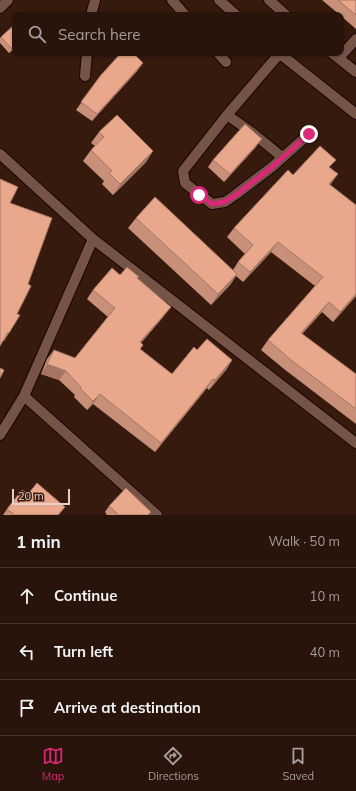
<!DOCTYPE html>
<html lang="en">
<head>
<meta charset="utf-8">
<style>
  :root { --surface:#28140a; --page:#342118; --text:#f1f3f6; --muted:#a59e9c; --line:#44332b; --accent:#db2777 }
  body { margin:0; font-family:Mulish,sans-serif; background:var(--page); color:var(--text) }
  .scale { position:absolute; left:12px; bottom:10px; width:58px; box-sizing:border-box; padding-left:4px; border:2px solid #e4d0c8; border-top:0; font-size:11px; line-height:14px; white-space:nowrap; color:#e4d0c8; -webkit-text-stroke:3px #361a0e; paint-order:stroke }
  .stop { position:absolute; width:12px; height:12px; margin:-9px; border:3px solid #db2777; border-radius:50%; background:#fff }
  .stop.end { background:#db2777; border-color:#fff; box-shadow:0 1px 4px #0008 }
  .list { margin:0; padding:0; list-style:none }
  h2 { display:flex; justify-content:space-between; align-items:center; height:52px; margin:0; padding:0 16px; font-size:17px }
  h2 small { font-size:13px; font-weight:400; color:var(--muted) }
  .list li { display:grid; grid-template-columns:26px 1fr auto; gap:12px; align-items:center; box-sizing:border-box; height:56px; padding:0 16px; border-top:1px solid var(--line) }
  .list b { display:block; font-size:15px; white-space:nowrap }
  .list em { font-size:13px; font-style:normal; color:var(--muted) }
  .icon { flex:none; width:22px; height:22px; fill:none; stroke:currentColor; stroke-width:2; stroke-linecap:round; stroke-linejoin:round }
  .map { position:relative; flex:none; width:356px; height:515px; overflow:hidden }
  .search { position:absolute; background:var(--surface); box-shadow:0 1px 3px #0004; left:12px; right:12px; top:12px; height:44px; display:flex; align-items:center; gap:10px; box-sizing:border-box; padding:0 14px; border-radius:8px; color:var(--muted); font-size:15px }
  .sheet { height:220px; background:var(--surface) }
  nav { display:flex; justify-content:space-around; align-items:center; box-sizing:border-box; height:56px; border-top:1px solid var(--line); background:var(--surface); font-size:11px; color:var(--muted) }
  nav a { display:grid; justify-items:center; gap:2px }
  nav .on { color:var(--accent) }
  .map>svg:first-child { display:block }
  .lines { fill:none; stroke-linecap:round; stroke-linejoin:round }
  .service-casing { stroke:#1c0400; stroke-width:12 }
  .minor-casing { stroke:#1c0400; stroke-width:12 }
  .tertiary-casing { stroke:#1c0400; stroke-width:12 }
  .service { stroke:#755346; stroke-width:10 }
  .minor { stroke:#755346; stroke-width:10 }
  .tertiary { stroke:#755346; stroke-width:10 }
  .wall { fill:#c89078 }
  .shaded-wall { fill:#a37562 }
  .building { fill:#e9a78c; stroke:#a37562 }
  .route { stroke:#db2777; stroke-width:5 }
</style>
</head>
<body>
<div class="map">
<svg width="356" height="515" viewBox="0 0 356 515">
  <rect width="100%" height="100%" fill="#361a0e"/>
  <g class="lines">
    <defs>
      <path id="service" d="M172 0 185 15
        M91 15 95 0
        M218 53 226 62
        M280 53 227 115 183 171 185 183 212 204 225 202 235 195 272 167 309 134
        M339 58 356 39
        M85 76 87 53
        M227 115 254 134 282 157"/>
      <path id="minor" d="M0 8 8 0
        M0 154 93 239 356 443
        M24 396 157 515
        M0 435 24 396 93 239"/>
      <path id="tertiary" d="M219 0 236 15
        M269 0 286 15
        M279 53 356 114
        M332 53 356 72"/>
    </defs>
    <use href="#service" class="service-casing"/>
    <use href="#minor" class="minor-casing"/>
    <use href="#tertiary" class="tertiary-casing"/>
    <use href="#service" class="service"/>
    <use href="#minor" class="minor"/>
    <use href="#tertiary" class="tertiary"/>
  </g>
  <path class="wall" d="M322 0H356V29L341 16V15H340Z
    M1 37 15 48 9 53 0 43V38Z
    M138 70 92 121 76 110 101 75Z
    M99 132 153 151 146 162 113 195 102 184 104 181 83 161 91 150 95 146 91 143Z
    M256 147 224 182 208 167 213 160Z
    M330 168V185L356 296 333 322 322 312 302 334 356 374V424L284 369 261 350 268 340 315 286 271 252 243 282 236 276 230 285 211 305 128 228 136 218 233 270 238 262 245 254 227 237 234 228 293 175Z
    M10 203 17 314 9 333 4 341H3Z
    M120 275 137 279 164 316 141 343 140 349 172 374 197 350 232 360 226 370 209 390 207 388 155 452 93 404 87 410 74 397 75 395 59 380 41 374 47 359 54 350 75 358 108 317 87 299 93 290Z
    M28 494 59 515H3L7 509Z
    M109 506 149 515H107L105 512Z"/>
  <path class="shaded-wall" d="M143 63 138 70 92 121 97 114Z
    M262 139 256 147 224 182 230 174Z
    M153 151 146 162 113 195 120 184Z
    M338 174 331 184 322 194 329 184Z
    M278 242 271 252 243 282 250 272Z
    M237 274 230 285 211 305 218 294Z
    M356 294V296L333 322 340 312Z
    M329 302 322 312 294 343 301 333Z
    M171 307 164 316 134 351 140 342Z
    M232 360 226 370 209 390 215 380Z
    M47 364 66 371 59 380 41 374Z
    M213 379 207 388 155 452 161 443Z
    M100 394 93 404 87 410 93 401Z"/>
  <path class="building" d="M338 0H356V15Z
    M15 24V47L12 49 1 37Z
    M121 53H133L143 63 97 114 81 102 101 75Z
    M117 115 153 151 120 184 109 173 112 171 91 150 104 137 99 132Z
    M245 124 262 139 230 174 213 160Z
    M320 146 336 160 329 167 338 174 329 184 356 205V294L340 312 329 302 301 333 356 374V409L291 360 268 340 323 277 278 242 250 272 238 262 253 245 234 228 288 170 293 175Z
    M0 179 18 187 10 203 52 218 28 284 31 286 17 314 20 315 9 333 8 332 0 346Z
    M155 197 237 274 218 294 136 218Z
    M127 267 139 277 137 278 171 307 140 342 143 345 140 349 172 374 194 347 197 350 207 339 232 360 215 380 213 379 161 443 100 394 93 401 80 388 81 387 66 371 47 364 54 350 75 358 115 308 93 290 112 268 120 275Z
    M0 368 4 370 0 378Z
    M37 483 65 507 58 515H15L7 509 22 490 28 494Z
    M126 488 151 512 148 515H119L109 506Z"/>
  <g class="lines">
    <path class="route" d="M199 195 212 204 224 202 236 195 272 167 309 134"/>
  </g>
</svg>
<div class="scale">20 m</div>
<div class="stop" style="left:199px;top:195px"></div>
<div class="stop end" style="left:309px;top:134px"></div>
<div class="search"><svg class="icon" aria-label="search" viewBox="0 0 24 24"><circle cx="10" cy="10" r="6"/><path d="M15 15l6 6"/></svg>Search here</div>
</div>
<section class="sheet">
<h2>1 min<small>Walk · 50 m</small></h2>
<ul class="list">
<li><svg class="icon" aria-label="ahead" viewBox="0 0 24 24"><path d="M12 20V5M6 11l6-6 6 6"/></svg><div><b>Continue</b></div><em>10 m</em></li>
<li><svg class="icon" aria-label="left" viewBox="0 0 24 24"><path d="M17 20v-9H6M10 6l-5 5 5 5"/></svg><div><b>Turn left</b></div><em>40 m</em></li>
<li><svg class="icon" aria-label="arrive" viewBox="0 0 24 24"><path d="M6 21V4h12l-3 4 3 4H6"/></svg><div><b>Arrive at destination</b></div></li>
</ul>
</section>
<nav>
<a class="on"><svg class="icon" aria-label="map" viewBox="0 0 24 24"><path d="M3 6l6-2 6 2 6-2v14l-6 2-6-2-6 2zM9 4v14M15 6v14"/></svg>Map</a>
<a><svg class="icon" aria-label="directions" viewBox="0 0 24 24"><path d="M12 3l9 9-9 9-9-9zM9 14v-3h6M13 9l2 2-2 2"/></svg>Directions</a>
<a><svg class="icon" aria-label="saved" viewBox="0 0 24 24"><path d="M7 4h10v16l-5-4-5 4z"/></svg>Saved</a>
</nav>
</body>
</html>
